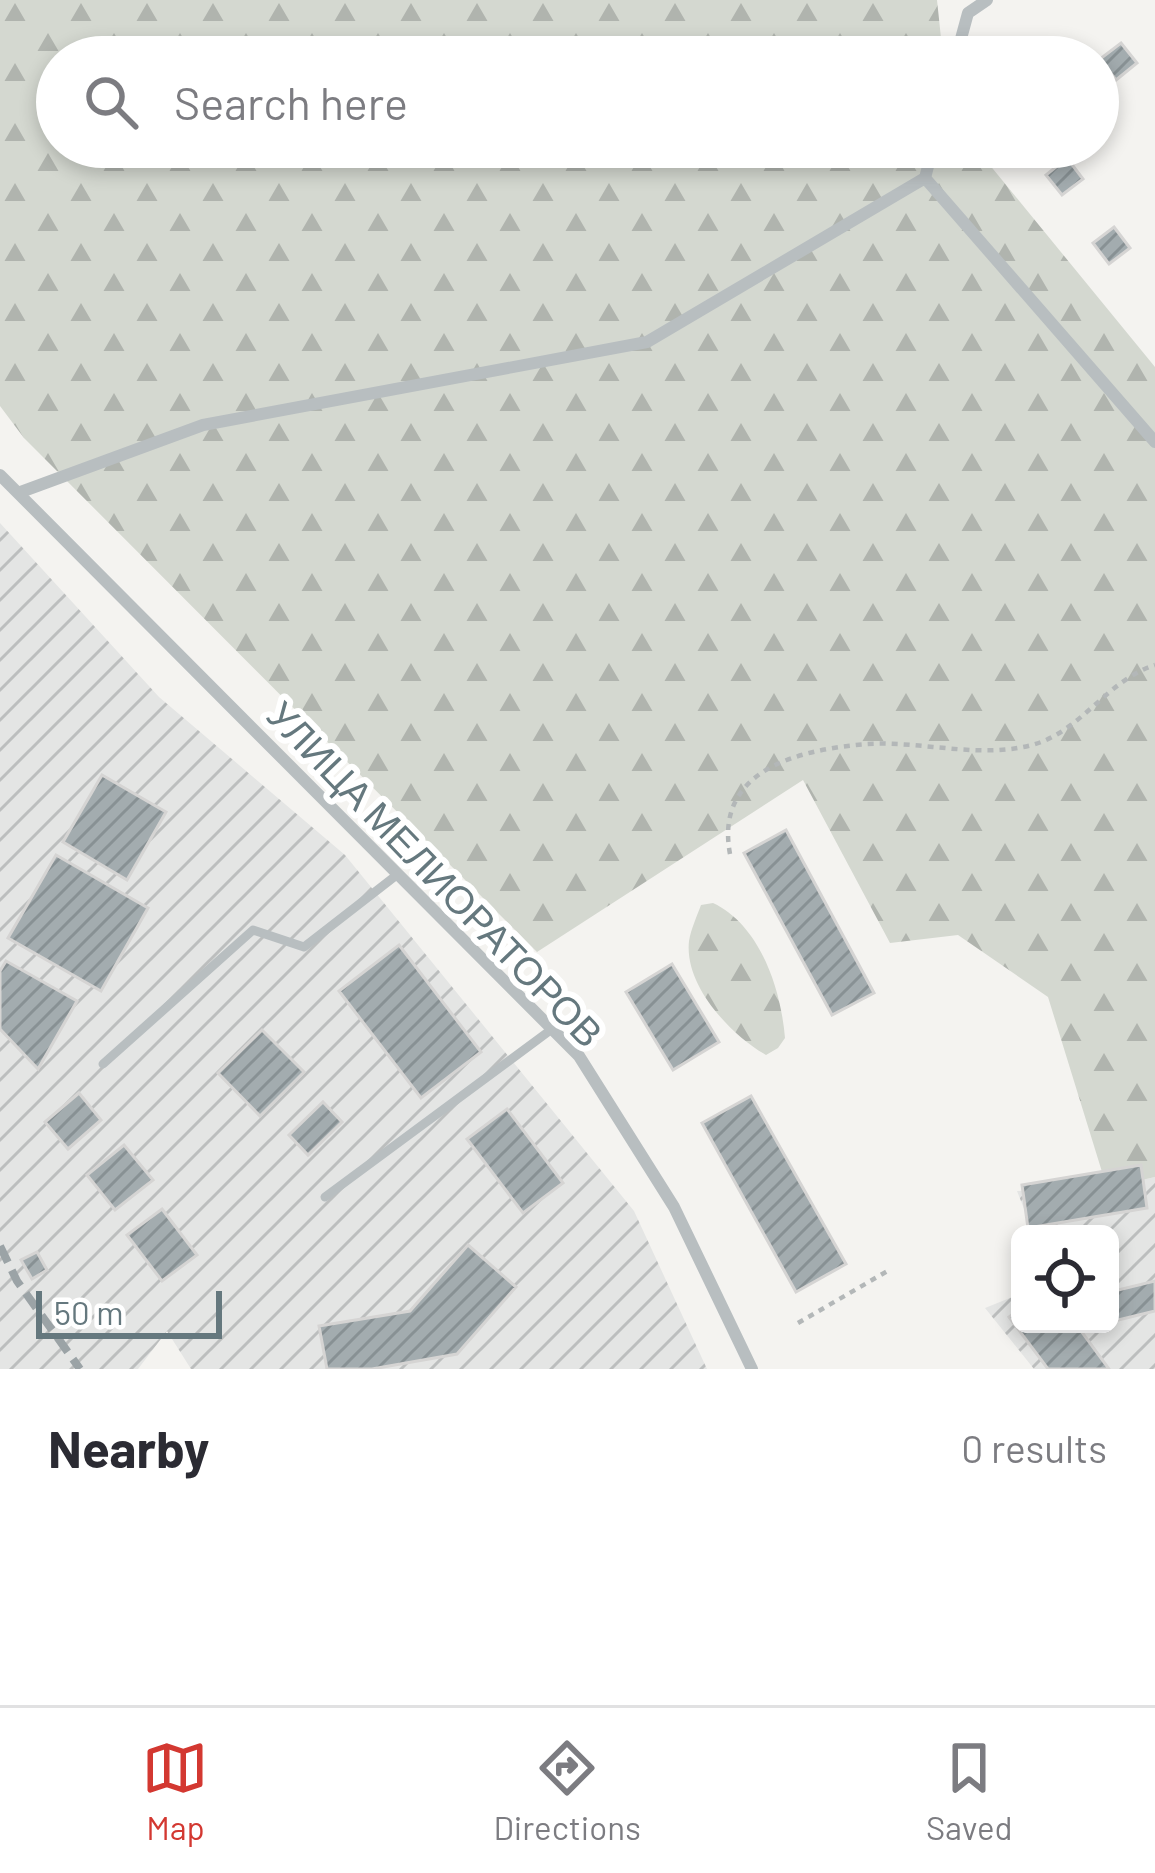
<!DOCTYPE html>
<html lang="en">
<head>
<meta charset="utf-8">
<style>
  :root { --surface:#fff; --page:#f2f2f3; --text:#2b2b33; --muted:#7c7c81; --line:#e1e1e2; --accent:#d33831 }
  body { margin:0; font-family:Barlow,sans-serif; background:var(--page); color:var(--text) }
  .controls { position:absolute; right:36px; bottom:36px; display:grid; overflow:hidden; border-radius:18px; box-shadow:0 6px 18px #0003 }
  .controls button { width:108px; height:108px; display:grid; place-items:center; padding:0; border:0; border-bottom:3px solid var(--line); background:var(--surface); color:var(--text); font:60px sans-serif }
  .scale { position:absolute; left:36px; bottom:30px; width:186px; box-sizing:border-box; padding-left:12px; border:6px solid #65787e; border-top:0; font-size:33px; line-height:42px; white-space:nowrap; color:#65787e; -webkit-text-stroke:9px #fff; paint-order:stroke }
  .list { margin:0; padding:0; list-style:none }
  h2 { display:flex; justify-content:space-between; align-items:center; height:156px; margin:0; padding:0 48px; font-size:51px }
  h2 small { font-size:39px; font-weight:400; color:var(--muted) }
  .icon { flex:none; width:66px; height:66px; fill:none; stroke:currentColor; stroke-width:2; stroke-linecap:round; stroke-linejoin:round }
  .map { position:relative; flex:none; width:1155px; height:1369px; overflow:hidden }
  .search { position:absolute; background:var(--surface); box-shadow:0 6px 18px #0003; left:36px; right:36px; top:36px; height:132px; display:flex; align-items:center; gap:30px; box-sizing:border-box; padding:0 42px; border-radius:66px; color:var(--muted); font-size:45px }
  .sheet { height:336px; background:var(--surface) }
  nav { display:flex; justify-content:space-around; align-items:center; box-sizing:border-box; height:168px; border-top:3px solid var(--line); background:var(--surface); font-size:33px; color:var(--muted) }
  nav a { display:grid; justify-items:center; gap:6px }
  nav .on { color:var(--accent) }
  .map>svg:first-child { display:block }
  .industrial { fill:url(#industrial-furrows) }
  .forest { fill:url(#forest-firs) }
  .building { fill:url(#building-hatch); stroke:#d5d4d3; stroke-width:3 }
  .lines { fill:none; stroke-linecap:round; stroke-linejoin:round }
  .path { stroke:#b3b7b8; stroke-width:4.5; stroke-dasharray:6 6; stroke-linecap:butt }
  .lane { stroke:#b8bec0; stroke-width:9 }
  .street { stroke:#b8bec0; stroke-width:12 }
  .rail { stroke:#9ba3a6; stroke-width:8; stroke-dasharray:18 9; stroke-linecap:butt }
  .labels { text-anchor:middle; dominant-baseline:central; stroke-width:12; stroke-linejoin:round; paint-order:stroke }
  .street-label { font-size:39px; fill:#65787e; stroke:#fff }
</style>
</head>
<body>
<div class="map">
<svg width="1155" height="1369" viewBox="0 0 1155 1369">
  <defs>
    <pattern id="industrial-furrows" width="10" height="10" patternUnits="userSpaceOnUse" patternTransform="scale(3)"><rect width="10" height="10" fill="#e4e5e4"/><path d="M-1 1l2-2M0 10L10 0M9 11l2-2" fill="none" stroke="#bcbebe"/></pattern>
    <pattern id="forest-firs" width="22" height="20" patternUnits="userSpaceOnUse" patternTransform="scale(3)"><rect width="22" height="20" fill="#d4d8d0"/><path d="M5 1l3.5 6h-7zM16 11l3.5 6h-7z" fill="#b0b4ae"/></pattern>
    <pattern id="building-hatch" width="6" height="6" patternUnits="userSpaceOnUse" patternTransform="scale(3)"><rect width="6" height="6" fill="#a3acaf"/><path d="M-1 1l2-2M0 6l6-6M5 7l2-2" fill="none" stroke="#889194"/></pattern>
  </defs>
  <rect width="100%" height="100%" fill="#f4f3f0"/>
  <path class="industrial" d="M0 523 159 697 345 855 634 1211 707 1369H191L167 1331 138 1369H0Z
    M1155 1177V1369H1034L985 1308 1020 1294V1324H1110V1234H1034L1017 1191 1107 1188Z"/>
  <path class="forest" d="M0 0H937L943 57H57V147H975L1155 367V1177L1107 1188 1048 997 958 935 890 943 803 780 537 952 24 438 0 406Z
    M713 903C760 925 781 989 785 1038L778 1048 766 1055C731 1035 684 986 689 941 691 929 697 916 701 905Z"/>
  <path class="building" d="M1121 43 1137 63 1116 80 1100 59Z
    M1067 158 1083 179 1062 195 1046 175Z
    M1114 227 1130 248 1109 264 1093 243Z
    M102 775 166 812 127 880 63 842Z
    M786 830 874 993 832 1015 744 853Z
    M56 855 148 908 101 991 8 938Z
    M399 945 481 1052 421 1098 339 991Z
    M6 961 77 1001 38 1069 0 1029V971Z
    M672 964 719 1042 673 1070 626 992Z
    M262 1030 304 1072 260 1116 218 1073Z
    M79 1093 101 1120 68 1149 45 1122Z
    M751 1096 846 1264 796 1292 702 1123Z
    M323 1102 342 1122 308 1155 289 1135Z
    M507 1109 563 1183 523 1213 467 1139Z
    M124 1145 153 1180 115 1210 87 1175Z
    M1141 1165 1147 1208 1028 1228 1022 1185Z
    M162 1209 197 1255 162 1281 127 1235Z
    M468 1245 516 1287 457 1354 372 1369H327L319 1326 410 1311Z
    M37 1252 47 1270 32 1279 21 1260Z
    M1155 1281V1311L1110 1322V1292Z
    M1020 1309V1324H1076L1109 1369H1048L1009 1317Z"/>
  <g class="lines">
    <path class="path" d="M730 854C715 774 790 752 856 745 914 738 975 760 1032 745 1081 732 1107 680 1155 665
      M798 1323 891 1269"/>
    <path class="lane" d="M103 1064 253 930 304 947 398 874
      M325 1197 552 1029"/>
    <path class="street" d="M956 57 968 13 987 0
      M925 178 1155 442
      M0 475 579 1056 674 1207 752 1369
      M18 493 203 425 647 342 925 178 933 147"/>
    <path class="rail" d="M0 1246 17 1281 80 1369"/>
  </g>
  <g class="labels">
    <g class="street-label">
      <text transform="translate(436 873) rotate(46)">УЛИЦА МЕЛИОРАТОРОВ</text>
    </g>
  </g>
</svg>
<div class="controls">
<button><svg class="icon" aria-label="locate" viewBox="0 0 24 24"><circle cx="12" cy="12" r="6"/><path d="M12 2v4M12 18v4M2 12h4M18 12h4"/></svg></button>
</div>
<div class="scale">50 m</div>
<div class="search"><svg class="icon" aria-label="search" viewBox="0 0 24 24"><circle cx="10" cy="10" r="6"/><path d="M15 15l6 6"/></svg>Search here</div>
</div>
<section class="sheet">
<h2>Nearby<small>0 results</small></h2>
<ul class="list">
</ul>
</section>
<nav>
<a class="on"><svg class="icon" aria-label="map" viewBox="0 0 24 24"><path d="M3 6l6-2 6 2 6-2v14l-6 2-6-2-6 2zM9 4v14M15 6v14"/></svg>Map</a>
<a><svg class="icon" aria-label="directions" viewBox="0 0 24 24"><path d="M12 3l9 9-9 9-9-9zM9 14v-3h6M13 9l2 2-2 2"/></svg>Directions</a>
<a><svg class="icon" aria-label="saved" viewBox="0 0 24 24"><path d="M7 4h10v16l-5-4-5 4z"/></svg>Saved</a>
</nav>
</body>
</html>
